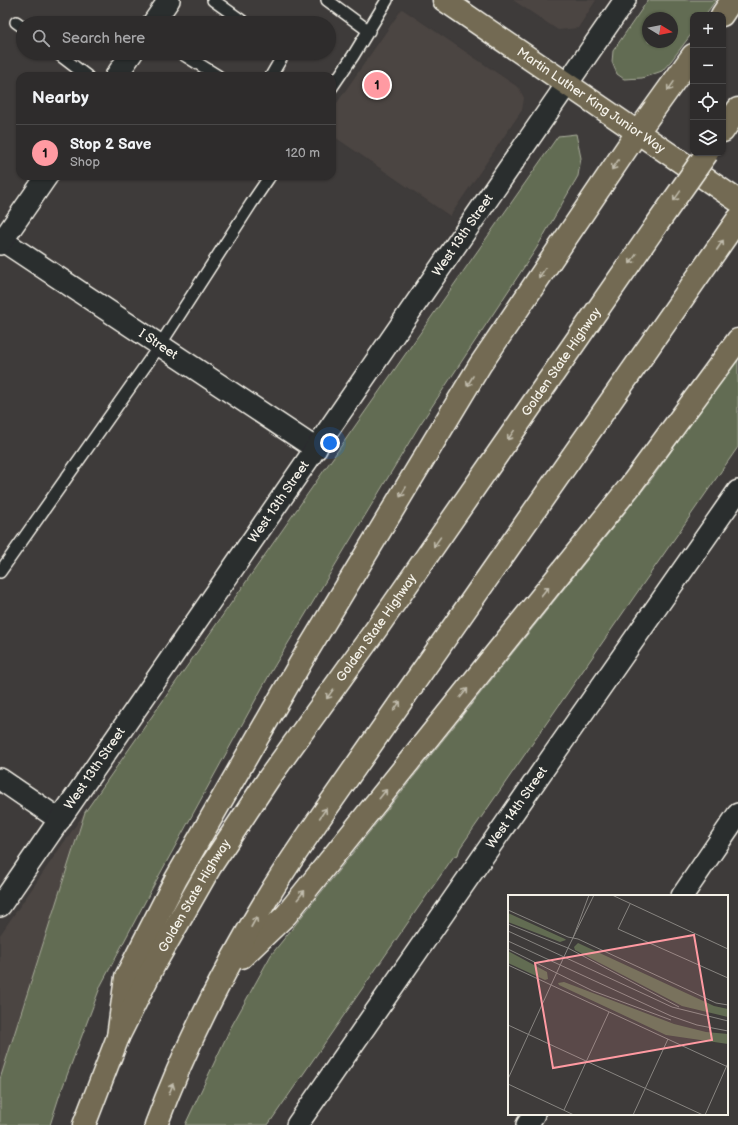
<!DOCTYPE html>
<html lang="en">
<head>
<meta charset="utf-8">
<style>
  :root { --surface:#2e2c2c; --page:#363434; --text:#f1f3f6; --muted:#a7a7a9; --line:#494848; --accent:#ff9aa2 }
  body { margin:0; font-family:"Balsamiq Sans",sans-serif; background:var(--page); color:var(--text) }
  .controls { position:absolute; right:12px; top:12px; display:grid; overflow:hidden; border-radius:8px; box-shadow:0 1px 3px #0004 }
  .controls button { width:36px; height:36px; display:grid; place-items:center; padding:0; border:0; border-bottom:1px solid var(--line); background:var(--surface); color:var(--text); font:20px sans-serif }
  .compass { position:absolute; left:642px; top:12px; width:36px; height:36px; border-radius:50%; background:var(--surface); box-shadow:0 1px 3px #0004; rotate:100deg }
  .you { position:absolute; left:330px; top:443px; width:14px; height:14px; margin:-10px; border:3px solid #fff; border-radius:50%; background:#1a73e8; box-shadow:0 0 0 6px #1a73e833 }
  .badge { display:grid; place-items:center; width:26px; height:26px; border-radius:50%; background:var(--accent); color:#111; font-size:13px; font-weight:700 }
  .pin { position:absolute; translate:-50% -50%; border:2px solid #fff; box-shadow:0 1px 4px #0006 }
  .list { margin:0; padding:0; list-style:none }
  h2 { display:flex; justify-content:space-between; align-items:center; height:52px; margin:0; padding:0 16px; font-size:17px }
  h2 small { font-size:13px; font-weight:400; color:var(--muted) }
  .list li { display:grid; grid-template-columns:26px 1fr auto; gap:12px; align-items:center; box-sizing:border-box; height:56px; padding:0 16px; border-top:1px solid var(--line) }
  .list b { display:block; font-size:15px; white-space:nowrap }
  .list p { margin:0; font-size:13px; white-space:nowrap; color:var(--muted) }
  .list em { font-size:13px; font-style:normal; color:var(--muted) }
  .icon { flex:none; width:22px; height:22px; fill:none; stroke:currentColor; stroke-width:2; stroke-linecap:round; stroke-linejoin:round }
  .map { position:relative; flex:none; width:738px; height:1125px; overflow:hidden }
  .search { position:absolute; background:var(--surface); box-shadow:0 1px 3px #0004; left:16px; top:16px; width:320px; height:44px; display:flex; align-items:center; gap:10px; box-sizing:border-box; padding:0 14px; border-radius:22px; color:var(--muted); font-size:15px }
  .panel { position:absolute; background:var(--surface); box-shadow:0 1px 3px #0004; left:16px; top:72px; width:320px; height:108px; border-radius:12px }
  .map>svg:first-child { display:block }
  .built { fill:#4c4542 }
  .green { fill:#626c52; stroke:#abae9d; fill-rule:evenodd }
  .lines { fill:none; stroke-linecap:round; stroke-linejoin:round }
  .lane-casing { stroke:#f4f1e8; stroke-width:14 }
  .street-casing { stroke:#f4f1e8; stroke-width:24 }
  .highway-casing { stroke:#f4f1e8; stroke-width:25 }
  .lane { stroke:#2a2d2e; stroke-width:11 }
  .street { stroke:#2a2d2e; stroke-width:21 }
  .highway { stroke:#736b52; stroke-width:22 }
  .highway-bridge-casing { stroke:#f4f1e8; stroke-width:25; stroke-linecap:butt }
  .highway-bridge { stroke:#736b52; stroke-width:22 }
  .oneway { stroke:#c0bbac }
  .labels { text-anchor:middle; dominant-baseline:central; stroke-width:3; stroke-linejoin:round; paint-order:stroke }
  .street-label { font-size:13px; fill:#f4f1e8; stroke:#2a2d2e }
  .inset-road { fill:none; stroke:#878480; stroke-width:1 }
  .view { fill:#ff9aa2; fill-opacity:0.15; stroke:#ff9aa2; stroke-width:2 }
  .inset-edge { fill:none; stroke:#f4f1e8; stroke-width:2 }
</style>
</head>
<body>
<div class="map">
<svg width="738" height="1125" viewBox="0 0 738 1125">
  <rect width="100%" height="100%" fill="#3e3b3a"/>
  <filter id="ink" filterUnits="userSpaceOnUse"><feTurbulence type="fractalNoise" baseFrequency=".025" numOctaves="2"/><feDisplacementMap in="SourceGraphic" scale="8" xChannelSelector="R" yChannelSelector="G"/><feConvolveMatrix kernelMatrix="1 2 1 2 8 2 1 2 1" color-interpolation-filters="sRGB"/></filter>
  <g filter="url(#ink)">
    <path class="built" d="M513 0H596L578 28 558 30Z
      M402 9 519 88 524 98 522 110 450 216 332 135V110Z
      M85 812 0 1079V935Z"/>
    <path class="green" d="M648 0H716L705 15H693V32L671 61 662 71 642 78 624 79 617 74 612 62 613 51ZM648 18H672V42H648Z
      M576 134 581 158 578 176 536 249 419 426 272 670 155 883 101 985 60 1094 50 1125H0V1079L85 812 558 136Z
      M738 356V447L460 848 458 855 454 856 268 1125H185L230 1029 271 955 651 480Z"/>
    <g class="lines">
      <defs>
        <path id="lane" d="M213 0 245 23
          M327 0 369 31
          M16 22 23 27
          M57 53 87 76
          M181 53 218 76
          M271 76 282 57 281 53
          M332 87 353 56 387 0
          M0 572 160 345 251 204 270 176"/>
        <g id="street">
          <path d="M153 23 169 0"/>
          <path d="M116 76 132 53"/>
          <path id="s1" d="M0 239 316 449"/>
          <path d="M0 244 47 176"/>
          <path d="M0 779 60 820"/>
          <path d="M682 896 738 814"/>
          <path id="s2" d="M0 906 625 0"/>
          <path id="s3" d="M297 1125 554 754 738 491"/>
          <path d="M527 1125 534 1114"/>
        </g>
        <g id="highway">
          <path id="s4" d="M444 0 738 201"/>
          <path d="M722 15 732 0"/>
          <path d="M723 131 738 109"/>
          <path d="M242 957 286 915 631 485 738 340"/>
          <path d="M118 1037 126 977 176 879 305 655 480 365 637 133 693 55"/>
          <path id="s5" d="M84 1125 118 1037 154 965 210 867 269 778 377 628 655 227"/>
          <path d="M156 1125C186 1044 227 964 272 890 288 864 306 838 324 812L738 219"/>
        </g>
      </defs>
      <use href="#lane" class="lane-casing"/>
      <use href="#street" class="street-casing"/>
      <use href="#highway" class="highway-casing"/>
      <use href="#lane" class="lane"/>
      <use href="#street" class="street"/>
      <use href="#highway" class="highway"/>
      <defs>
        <path id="highway-bridge" d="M655 227 707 153"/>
      </defs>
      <use href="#highway-bridge" class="highway-bridge-casing"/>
      <use href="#highway-bridge" class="highway-bridge"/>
    </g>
    <defs><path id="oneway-shaft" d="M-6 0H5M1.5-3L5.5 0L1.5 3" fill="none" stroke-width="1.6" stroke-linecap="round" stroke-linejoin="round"/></defs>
    <g class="oneway">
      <use href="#oneway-shaft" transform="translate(671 86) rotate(125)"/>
      <use href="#oneway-shaft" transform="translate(615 165) rotate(124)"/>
      <use href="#oneway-shaft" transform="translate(677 196) rotate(125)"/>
      <use href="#oneway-shaft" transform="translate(720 245) rotate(-56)"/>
      <use href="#oneway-shaft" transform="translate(633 259) rotate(125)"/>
      <use href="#oneway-shaft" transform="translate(542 273) rotate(124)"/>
      <use href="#oneway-shaft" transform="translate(470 381) rotate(121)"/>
      <use href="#oneway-shaft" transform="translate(511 435) rotate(125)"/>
      <use href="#oneway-shaft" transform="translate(403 492) rotate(121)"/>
      <use href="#oneway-shaft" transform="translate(437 542) rotate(125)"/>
      <use href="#oneway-shaft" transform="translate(545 591) rotate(-51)"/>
      <use href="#oneway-shaft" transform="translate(464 693) rotate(-51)"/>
      <use href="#oneway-shaft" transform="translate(330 694) rotate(126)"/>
      <use href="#oneway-shaft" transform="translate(397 706) rotate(-55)"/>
      <use href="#oneway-shaft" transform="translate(383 794) rotate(-51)"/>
      <use href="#oneway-shaft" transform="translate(323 813) rotate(-56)"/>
      <use href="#oneway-shaft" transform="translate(301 895) rotate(-51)"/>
      <use href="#oneway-shaft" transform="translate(254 922) rotate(-61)"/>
      <use href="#oneway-shaft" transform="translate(171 1089) rotate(-68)"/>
    </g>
  </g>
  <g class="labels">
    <g class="street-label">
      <text stroke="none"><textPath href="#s4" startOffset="178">Martin Luther King Junior Way</textPath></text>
      <text stroke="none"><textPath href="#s2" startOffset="815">West 13th Street</textPath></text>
      <text stroke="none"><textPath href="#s1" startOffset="190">I Street</textPath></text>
      <text stroke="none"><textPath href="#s5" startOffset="903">Golden State Highway</textPath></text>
      <text stroke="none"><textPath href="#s2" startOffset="491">West 13th Street</textPath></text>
      <text stroke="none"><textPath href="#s5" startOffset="579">Golden State Highway</textPath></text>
      <text stroke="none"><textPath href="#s2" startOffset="167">West 13th Street</textPath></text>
      <text stroke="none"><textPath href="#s3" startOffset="386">West 14th Street</textPath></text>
      <text stroke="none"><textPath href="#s5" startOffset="255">Golden State Highway</textPath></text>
    </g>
  </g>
  <g transform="translate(508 895)">
    <rect width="220" height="220" fill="#3e3b3a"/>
    <path d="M0 18 57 44 58 45 52 47 0 27ZM70 48 206 111 220 114V122L174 111 67 55 66 52ZM0 56 39 77 40 84 37 85 0 68ZM56 87 166 129 198 137 220 139V149L158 140 51 90 50 88Z" fill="#626c52"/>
    <path class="inset-road" d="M104 0 220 54M122 9 110 34 220 83M0 15 60 42 70 44 208 108 220 110M0 29 60 53 171 112M0 36 164 112 220 126M65 43 81 0M0 46 163 121 189 130 220 136M60 53 86 0M0 54 85 96 163 125M0 70 220 172M0 130 195 220M0 184 60 53M0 189 66 220M56 215 101 117M125 220 160 144M197 220 220 168"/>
    <path class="view" d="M186 40 204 145 45 173 27 68Z"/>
    <rect width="220" height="220" class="inset-edge"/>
  </g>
</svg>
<div class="controls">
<button>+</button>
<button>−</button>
<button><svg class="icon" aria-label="locate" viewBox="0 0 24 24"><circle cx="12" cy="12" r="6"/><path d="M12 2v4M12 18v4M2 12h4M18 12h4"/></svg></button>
<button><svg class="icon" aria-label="layers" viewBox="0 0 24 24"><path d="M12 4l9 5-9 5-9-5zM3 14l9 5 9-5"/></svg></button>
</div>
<svg class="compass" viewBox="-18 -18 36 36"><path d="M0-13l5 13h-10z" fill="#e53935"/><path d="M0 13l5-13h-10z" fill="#a7a7a9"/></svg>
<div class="you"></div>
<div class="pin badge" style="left:377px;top:85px">1</div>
<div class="search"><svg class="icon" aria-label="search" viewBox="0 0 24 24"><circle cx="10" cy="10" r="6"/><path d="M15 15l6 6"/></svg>Search here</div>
<section class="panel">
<h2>Nearby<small></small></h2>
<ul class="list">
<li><span class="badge">1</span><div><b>Stop 2 Save</b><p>Shop</p></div><em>120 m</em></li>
</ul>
</section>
</div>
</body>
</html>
